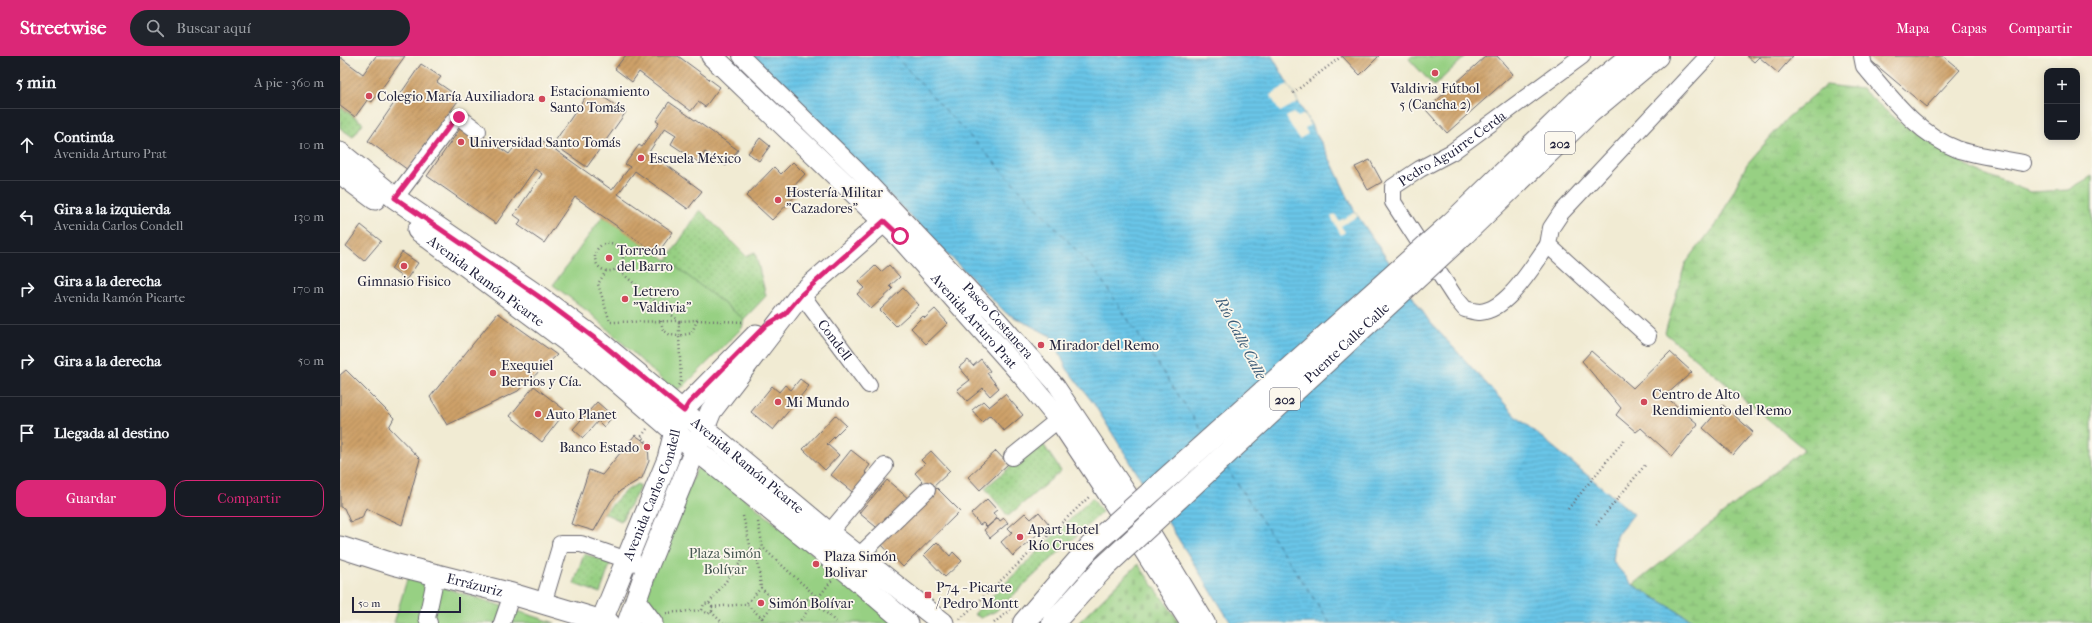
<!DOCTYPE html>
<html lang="es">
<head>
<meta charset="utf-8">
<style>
  :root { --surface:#171b24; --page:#20242c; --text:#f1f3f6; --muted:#9ea1a6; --line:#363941; --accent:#db2777 }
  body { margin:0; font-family:"IM FELL French Canon",serif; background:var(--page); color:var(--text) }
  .controls { position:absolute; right:12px; top:12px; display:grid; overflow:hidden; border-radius:8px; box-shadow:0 2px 10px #0003 }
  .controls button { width:36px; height:36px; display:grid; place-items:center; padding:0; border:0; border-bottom:1px solid var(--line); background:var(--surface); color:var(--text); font:20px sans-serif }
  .scale { position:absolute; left:12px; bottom:10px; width:109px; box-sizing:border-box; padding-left:4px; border:2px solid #22223b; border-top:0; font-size:11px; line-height:14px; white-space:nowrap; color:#22223b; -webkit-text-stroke:3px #fbf7ec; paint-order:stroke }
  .stop { position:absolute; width:12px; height:12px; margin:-9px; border:3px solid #db2777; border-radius:50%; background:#fff }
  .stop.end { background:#db2777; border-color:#fff; box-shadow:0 1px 4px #0008 }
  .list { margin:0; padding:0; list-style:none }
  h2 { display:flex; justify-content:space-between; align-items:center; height:52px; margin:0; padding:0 16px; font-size:17px }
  h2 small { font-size:13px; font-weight:400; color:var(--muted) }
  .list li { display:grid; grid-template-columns:26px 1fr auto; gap:12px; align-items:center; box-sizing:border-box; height:72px; padding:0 16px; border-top:1px solid var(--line) }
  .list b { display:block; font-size:15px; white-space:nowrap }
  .list p { margin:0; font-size:13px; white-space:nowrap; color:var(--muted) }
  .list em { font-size:13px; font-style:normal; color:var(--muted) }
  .actions { display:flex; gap:8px; padding:12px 16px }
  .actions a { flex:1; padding:9px 0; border:1px solid var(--accent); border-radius:12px; text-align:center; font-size:14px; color:var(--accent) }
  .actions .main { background:var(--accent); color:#fff }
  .icon { flex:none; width:22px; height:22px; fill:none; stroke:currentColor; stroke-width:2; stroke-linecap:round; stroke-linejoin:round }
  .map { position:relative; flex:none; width:1752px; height:567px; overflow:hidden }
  header { display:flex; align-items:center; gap:24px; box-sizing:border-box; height:56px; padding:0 20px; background:var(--accent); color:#fff }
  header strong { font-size:19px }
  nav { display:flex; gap:22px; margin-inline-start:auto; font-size:14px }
  .search { width:280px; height:36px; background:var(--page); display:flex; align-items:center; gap:10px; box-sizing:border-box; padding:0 14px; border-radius:22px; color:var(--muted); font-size:15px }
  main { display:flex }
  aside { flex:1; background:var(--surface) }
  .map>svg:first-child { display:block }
  .grass { fill:url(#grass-dots); stroke:#5c795f }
  .wetland { fill:url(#wetland-marsh); stroke:#5c795f }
  .cemetery { fill:url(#cemetery-stones); stroke:#5c795f }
  .park { fill:#97d083; stroke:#5c795f }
  .water { fill:url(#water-rules); stroke:#467491 }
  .pier { fill:#f1ebd3 }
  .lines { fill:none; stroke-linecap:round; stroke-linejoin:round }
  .ferry { stroke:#3b5b77; stroke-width:1; stroke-dasharray:5 4; stroke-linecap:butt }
  .building { fill:url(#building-hatch) }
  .minor-casing { stroke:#6a6870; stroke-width:18 }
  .major-casing { stroke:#6a6870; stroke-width:23 }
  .highway-casing { stroke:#6a6870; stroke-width:24 }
  .path { stroke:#6a6870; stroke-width:2.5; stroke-dasharray:1 3; stroke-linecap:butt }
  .minor { stroke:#fff; stroke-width:16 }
  .major { stroke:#fff; stroke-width:21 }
  .highway { stroke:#fff; stroke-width:22 }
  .highway-bridge-casing { stroke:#6a6870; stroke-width:24; stroke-linecap:butt }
  .highway-bridge { stroke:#fff; stroke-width:22 }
  .route { stroke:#db2777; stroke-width:5 }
  .poi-dot { fill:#d1495b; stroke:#fbf7ec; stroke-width:1.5 }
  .labels { text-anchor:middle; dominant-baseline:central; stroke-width:3.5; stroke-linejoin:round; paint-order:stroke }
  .shield { fill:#fbf7ec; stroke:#636270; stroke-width:1 }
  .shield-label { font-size:13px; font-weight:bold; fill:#22223b }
  .poi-label { font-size:14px; fill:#22223b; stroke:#fbf7ec; text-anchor:start }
  .street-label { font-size:14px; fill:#22223b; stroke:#fbf7ec }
  .park-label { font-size:14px; fill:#455651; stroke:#fbf7ec }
  .water-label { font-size:15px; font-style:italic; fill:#3b5b77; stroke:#fbf7ec }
</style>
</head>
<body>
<header>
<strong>Streetwise</strong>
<div class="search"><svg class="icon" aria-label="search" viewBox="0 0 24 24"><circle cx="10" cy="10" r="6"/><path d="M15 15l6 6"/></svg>Buscar aquí</div>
<nav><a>Mapa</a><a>Capas</a><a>Compartir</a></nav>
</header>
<main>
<aside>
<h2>5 min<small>A pie · 360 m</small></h2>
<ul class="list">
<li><svg class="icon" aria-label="ahead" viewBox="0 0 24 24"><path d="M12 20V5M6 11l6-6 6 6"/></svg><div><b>Continúa</b><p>Avenida Arturo Prat</p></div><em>10 m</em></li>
<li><svg class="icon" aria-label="left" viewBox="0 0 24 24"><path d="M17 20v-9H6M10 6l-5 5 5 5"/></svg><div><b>Gira a la izquierda</b><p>Avenida Carlos Condell</p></div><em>130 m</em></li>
<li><svg class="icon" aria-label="right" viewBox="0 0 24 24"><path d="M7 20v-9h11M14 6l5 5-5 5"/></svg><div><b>Gira a la derecha</b><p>Avenida Ramón Picarte</p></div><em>170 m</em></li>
<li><svg class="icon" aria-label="right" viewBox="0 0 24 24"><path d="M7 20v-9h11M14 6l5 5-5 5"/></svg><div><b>Gira a la derecha</b></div><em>50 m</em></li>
<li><svg class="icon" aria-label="arrive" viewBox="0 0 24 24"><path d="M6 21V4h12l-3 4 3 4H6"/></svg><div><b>Llegada al destino</b></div></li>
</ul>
<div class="actions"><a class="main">Guardar</a><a>Compartir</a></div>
</aside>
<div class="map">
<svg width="1752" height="567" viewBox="0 0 1752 567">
  <defs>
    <pattern id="grass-dots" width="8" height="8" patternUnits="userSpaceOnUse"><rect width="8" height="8" fill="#97d083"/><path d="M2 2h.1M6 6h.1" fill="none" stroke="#82b272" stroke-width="1.8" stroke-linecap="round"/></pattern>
    <pattern id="wetland-marsh" width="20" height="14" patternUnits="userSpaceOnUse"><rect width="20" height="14" fill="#97d083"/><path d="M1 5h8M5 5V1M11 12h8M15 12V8" fill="none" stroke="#82b272"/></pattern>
    <pattern id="cemetery-stones" width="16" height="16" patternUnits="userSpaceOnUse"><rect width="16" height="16" fill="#97d083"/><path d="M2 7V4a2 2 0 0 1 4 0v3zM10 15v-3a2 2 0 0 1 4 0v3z" fill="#82b272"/></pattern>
    <pattern id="water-rules" width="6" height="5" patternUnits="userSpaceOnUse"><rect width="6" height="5" fill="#69c5e7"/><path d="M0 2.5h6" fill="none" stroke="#5ba9c7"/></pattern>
    <pattern id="building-hatch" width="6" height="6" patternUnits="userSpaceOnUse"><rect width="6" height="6" fill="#cea169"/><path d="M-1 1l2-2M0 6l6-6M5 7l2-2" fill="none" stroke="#a78358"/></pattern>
  </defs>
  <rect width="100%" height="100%" fill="#fbf7ec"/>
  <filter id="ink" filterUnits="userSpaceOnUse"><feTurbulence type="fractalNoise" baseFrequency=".025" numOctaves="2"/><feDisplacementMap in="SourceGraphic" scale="8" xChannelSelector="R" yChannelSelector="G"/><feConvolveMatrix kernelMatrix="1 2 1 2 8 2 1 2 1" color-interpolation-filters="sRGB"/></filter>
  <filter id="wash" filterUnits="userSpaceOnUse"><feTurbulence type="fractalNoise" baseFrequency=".012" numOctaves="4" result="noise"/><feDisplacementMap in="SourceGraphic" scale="16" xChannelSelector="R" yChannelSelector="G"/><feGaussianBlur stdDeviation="0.9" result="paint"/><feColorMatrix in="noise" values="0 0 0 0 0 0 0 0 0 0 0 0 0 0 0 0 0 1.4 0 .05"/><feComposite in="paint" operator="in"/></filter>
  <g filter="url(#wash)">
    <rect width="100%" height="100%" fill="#f1ebd3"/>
    <path class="grass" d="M0 51 23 67 13 81 0 72Z
      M360 154 406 200 415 196 426 240 404 263 362 261 317 198 327 204Z
      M701 385 721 415 668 460 645 432Z
      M297 428 301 430 281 465 264 457 284 436Z
      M752 442 762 456 656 555 641 562 634 558Z
      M244 498 271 506 260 537 234 528Z"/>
    <path class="wetland" d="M1486 29 1522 33 1556 64 1634 114 1690 136 1728 134 1752 120V567H1357L1293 529 1464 393 1325 277 1345 208 1379 164 1407 108 1447 62Z"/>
    <path class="cemetery" d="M798 508 840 567H738Z"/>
    <path class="park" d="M1072 0H1126L1094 30 1069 3Z
      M263 160 327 204 404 263 402 272 344 330 334 335 250 257 213 229Z
      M364 409 557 567H324L313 561 303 541 356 414Z
      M68 520 215 567H54Z"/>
    <path class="water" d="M412 0H932L987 97 1015 156 1089 265 1177 361 1294 458 1276 480 1273 506 1293 529 1357 567H891L754 348 727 313 711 280 666 257Z"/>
    <path class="pier" d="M948 28 958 46 940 56 930 39Z
      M953 57 958 61 964 58 970 69 965 72 968 78 959 83 946 61Z
      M1015 156 1018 160 1001 170 1005 176 1001 179 991 161 995 158 999 165Z"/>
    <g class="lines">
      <path class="ferry" d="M555 0 755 214 863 376
        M887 412 990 567"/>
    </g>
    <g id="blocks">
      <path class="building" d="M36 0H65L32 46 28 43 15 61 0 50V1L23 18Z
        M285 0H338L380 31 365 51 358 46 351 55 299 16 292 26 275 13Z
        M1002 0H1039L1020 19Z
        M1146 0H1157L1173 18 1107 77 1086 54Z
        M1407 0H1453L1438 17 1419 1 1414 6Z
        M1528 0H1603L1620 14 1586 51 1529 3Z
        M81 8 101 21 97 26 120 42 68 114 28 85Z
        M251 33 286 56 247 111 213 88Z
        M329 46 398 94 386 110 365 96 358 106 331 88 336 79 325 72 309 96 362 135 348 153 295 115 278 138 333 176 317 198 235 141 204 187 178 169 181 164 174 159 202 118 195 113 156 168 87 120 124 67 169 98 181 82 194 92 200 83 272 134 290 111 285 108 299 89 302 91 319 67 316 65Z
        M420 82 430 90 419 105 408 97Z
        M1030 104 1042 126 1028 134 1015 111Z
        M453 106 465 118 454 130 460 135 432 164 406 140 434 111 441 118Z
        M21 169 41 185 24 205 6 190Z
        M62 196 78 207 66 224 51 213Z
        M549 209 560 221 550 230 553 233 531 253 517 238 524 232 518 226 535 210 541 216Z
        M563 232 579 249 556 270 540 254Z
        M595 253 608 267 586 288 571 272 583 260 585 262Z
        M158 257 217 299 178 335 107 369 90 341Z
        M1251 295 1293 332 1330 296 1352 316 1325 340 1358 368 1332 400 1301 372 1296 376 1276 359 1281 352 1242 305Z
        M641 303 650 315 647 317 659 332 650 340 643 332 627 345 617 334 630 324 619 311 628 304 633 310Z
        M6 314 54 362 49 371 80 403 62 469 26 452 22 462 10 466 4 452 0 451V319Z
        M460 323 469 330 433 374 411 356 432 330 439 336 445 329 451 334Z
        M194 330 226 355 202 386 170 360Z
        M665 338 683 359 664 375 650 359 642 366 632 354 643 345 649 351Z
        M257 346 273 360 264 371 258 365 243 382 233 373Z
        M1383 349 1413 376 1393 399 1363 372Z
        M495 359 506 369 487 388 499 399 485 414 463 393Z
        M295 379 308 388 309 405 302 422 280 435 271 445 254 475 231 468 249 414 262 419Z
        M511 394 530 409 525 416 528 419 516 439 491 419Z
        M591 395 610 415 590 434 575 417 585 408 581 404Z
        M656 395 668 408 640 434 628 421Z
        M547 424 569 443 541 475 519 457Z
        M597 432 620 455 563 511 540 487Z
        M647 443 657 454 653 457 657 462 647 471 643 467 640 469 631 458Z
        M699 456 709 468 673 500 661 486 672 476 668 472 685 457 691 463Z
        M658 462 660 465 664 462 668 467 650 482 644 474Z
        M597 486 610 500 613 496 622 505 605 521 584 499Z"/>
    </g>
  </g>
  <g filter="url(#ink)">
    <use href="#blocks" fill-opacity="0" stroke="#6a6870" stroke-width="1"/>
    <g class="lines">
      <defs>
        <g id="minor">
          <path id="s1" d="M401 0 517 114 658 263 716 329 789 438 867 567"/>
          <path d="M1522 0 1524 10C1551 41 1576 77 1617 93 1637 100 1661 102 1683 107"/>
          <path d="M55 142 115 63 119 61 138 75"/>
          <path id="s2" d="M1208 189C1193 209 1168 254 1140 256 1135 256 1129 254 1125 253L1114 240 1053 146V131L1080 113 1112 96 1242 0"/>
          <path id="s3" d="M461 238 529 329"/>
          <path d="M1308 280 1208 189 1211 172 1221 157 1368 0"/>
          <path d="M672 401 719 363"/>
          <path d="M489 477 545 410"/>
          <path d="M519 500 587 434"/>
          <path d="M203 548 220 491V488H241L296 507"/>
          <path d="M89 567 87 562 96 519"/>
          <path d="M162 567 172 538"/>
        </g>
        <g id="major">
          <path id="s4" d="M372 0 560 181 687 324 719 363 763 429 851 567"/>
          <path id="s5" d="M0 97 55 142 198 240 261 287 489 477 603 567"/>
          <path d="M0 117 35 143"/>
          <path id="s6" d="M78 174 251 303 355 393 509 517 567 567"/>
          <path id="s7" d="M0 491 53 508 172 538 269 567"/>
          <path d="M296 546 312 567"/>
          <path id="s8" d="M262 564 328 403 335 375 347 349 416 279"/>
          <path d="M288 567 307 512 371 355 461 238 544 165"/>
        </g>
        <path id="highway" d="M1112 167 1248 35 1291 0
          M1125 177 1250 56 1317 0
          M684 567 751 490
          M713 567 765 510"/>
      </defs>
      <use href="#minor" class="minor-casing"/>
      <use href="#major" class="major-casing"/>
      <use href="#highway" class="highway-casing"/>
      <path class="path" d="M953 37 1002 0
        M255 201a14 14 0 1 1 28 0a14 14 0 1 1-28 0Z
        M266 215 258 228 270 266 339 265 277 213
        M357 264 352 277 339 280V265Z
        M357 264 404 266
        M321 265 323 274 330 279 339 280 341 325 338 330
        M307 373 301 381 314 392
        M1228 453 1284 384
        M403 460 411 493
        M418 466 423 492 478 542 458 567
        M1256 469 1306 408
        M417 497 421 532
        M436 546 421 532 406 548 422 562 436 546 478 542 492 524
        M475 546 497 567
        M369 547 411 493 417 497 423 492
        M372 551 406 548
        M371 556 383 567
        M326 557 362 554 368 558 372 555V550L369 547 364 548 362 554
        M422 562V567
        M620 563 750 440
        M654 567 671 553"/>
      <use href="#minor" class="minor"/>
      <use href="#major" class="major"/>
      <use href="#highway" class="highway"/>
      <defs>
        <g id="highway-bridge">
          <path d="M751 490 1112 167"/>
          <path id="s9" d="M765 510 1125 177"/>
        </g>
      </defs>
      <use href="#highway-bridge" class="highway-bridge-casing"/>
      <use href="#highway-bridge" class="highway-bridge"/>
    </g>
  </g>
  <g class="lines" filter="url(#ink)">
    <path class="route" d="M119 61 115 63 55 142 198 240 261 287 344 355 349 347 425 270 445 258 462 238 544 165 560 180"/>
  </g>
  <g class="poi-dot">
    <circle cx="1095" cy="17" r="4"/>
    <circle cx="29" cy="40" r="4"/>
    <circle cx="202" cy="43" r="4"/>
    <circle cx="121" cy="86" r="4"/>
    <circle cx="301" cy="102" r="4"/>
    <circle cx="438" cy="144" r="4"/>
    <circle cx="269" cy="202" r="4"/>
    <circle cx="64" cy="210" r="4"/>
    <circle cx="285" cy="243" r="4"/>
    <circle cx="701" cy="289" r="4"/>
    <circle cx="153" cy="317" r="4"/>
    <circle cx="438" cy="346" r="4"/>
    <circle cx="1304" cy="346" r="4"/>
    <circle cx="198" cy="358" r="4"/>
    <circle cx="307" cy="391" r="4"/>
    <circle cx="680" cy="481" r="4"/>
    <circle cx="476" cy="508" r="4"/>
    <rect x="584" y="535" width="8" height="8" rx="2"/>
    <circle cx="421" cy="547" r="4"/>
  </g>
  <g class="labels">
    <g class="shield">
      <rect x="1205" y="76" width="30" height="22" rx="3"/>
      <rect x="930" y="332" width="30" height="22" rx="3"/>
    </g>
    <g class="shield-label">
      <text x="1220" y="87">202</text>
      <text x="945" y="343">202</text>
    </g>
    <g class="poi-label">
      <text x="1095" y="32" text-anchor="middle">Valdivia Fútbol<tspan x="1095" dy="16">5 (Cancha 2)</tspan></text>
      <text x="210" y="35">Estacionamiento<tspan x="210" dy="16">Santo Tomás</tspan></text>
      <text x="37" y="40">Colegio María Auxiliadora</text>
      <text x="129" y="86">Universidad Santo Tomás</text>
      <text x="309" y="102">Escuela México</text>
      <text x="446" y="136">Hostería Militar<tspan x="446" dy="16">"Cazadores"</tspan></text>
      <text x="277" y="194">Torreón<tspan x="277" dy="16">del Barro</tspan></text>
      <text x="64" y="225" text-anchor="middle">Gimnasio Fisico</text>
      <text x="293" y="235">Letrero<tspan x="293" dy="16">"Valdivia"</tspan></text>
      <text x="709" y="289">Mirador del Remo</text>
      <text x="161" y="309">Exequiel<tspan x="161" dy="16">Berrios y Cía.</tspan></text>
      <text x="1312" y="338">Centro de Alto<tspan x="1312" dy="16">Rendimiento del Remo</tspan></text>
      <text x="446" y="346">Mi Mundo</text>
      <text x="206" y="358">Auto Planet</text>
      <text x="299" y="391" text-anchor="end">Banco Estado</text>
      <text x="688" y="473">Apart Hotel<tspan x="688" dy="16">Río Cruces</tspan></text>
      <text x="484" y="500">Plaza Simón<tspan x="484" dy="16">Bolivar</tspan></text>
      <text x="596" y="531">P74 - Picarte<tspan x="596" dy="16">/ Pedro Montt</tspan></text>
      <text x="429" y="547">Simón Bolívar</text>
    </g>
    <g class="street-label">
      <text stroke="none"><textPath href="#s2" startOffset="328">Pedro Aguirre Cerda</textPath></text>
      <text stroke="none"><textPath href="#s6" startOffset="85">Avenida Ramón Picarte</textPath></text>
      <text stroke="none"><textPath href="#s1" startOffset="369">Paseo Costanera</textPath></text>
      <text stroke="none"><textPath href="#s4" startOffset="373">Avenida Arturo Prat</textPath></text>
      <text stroke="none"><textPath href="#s3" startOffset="57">Condell</textPath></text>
      <text stroke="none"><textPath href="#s9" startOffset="329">Puente Calle Calle</textPath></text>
      <text stroke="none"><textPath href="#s5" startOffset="514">Avenida Ramón Picarte</textPath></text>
      <text stroke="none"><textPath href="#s8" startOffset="135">Avenida Carlos Condell</textPath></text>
      <text stroke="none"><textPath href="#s7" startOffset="140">Errázuriz</textPath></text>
    </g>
    <g class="park-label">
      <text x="385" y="497">Plaza Simón<tspan x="385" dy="16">Bolívar</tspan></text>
    </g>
    <g class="water-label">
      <text transform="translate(901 282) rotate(62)">Río Calle Calle</text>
    </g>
  </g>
</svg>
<div class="controls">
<button>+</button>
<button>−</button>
</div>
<div class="scale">50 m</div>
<div class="stop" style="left:560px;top:180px"></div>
<div class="stop end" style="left:119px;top:61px"></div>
</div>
</main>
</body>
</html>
